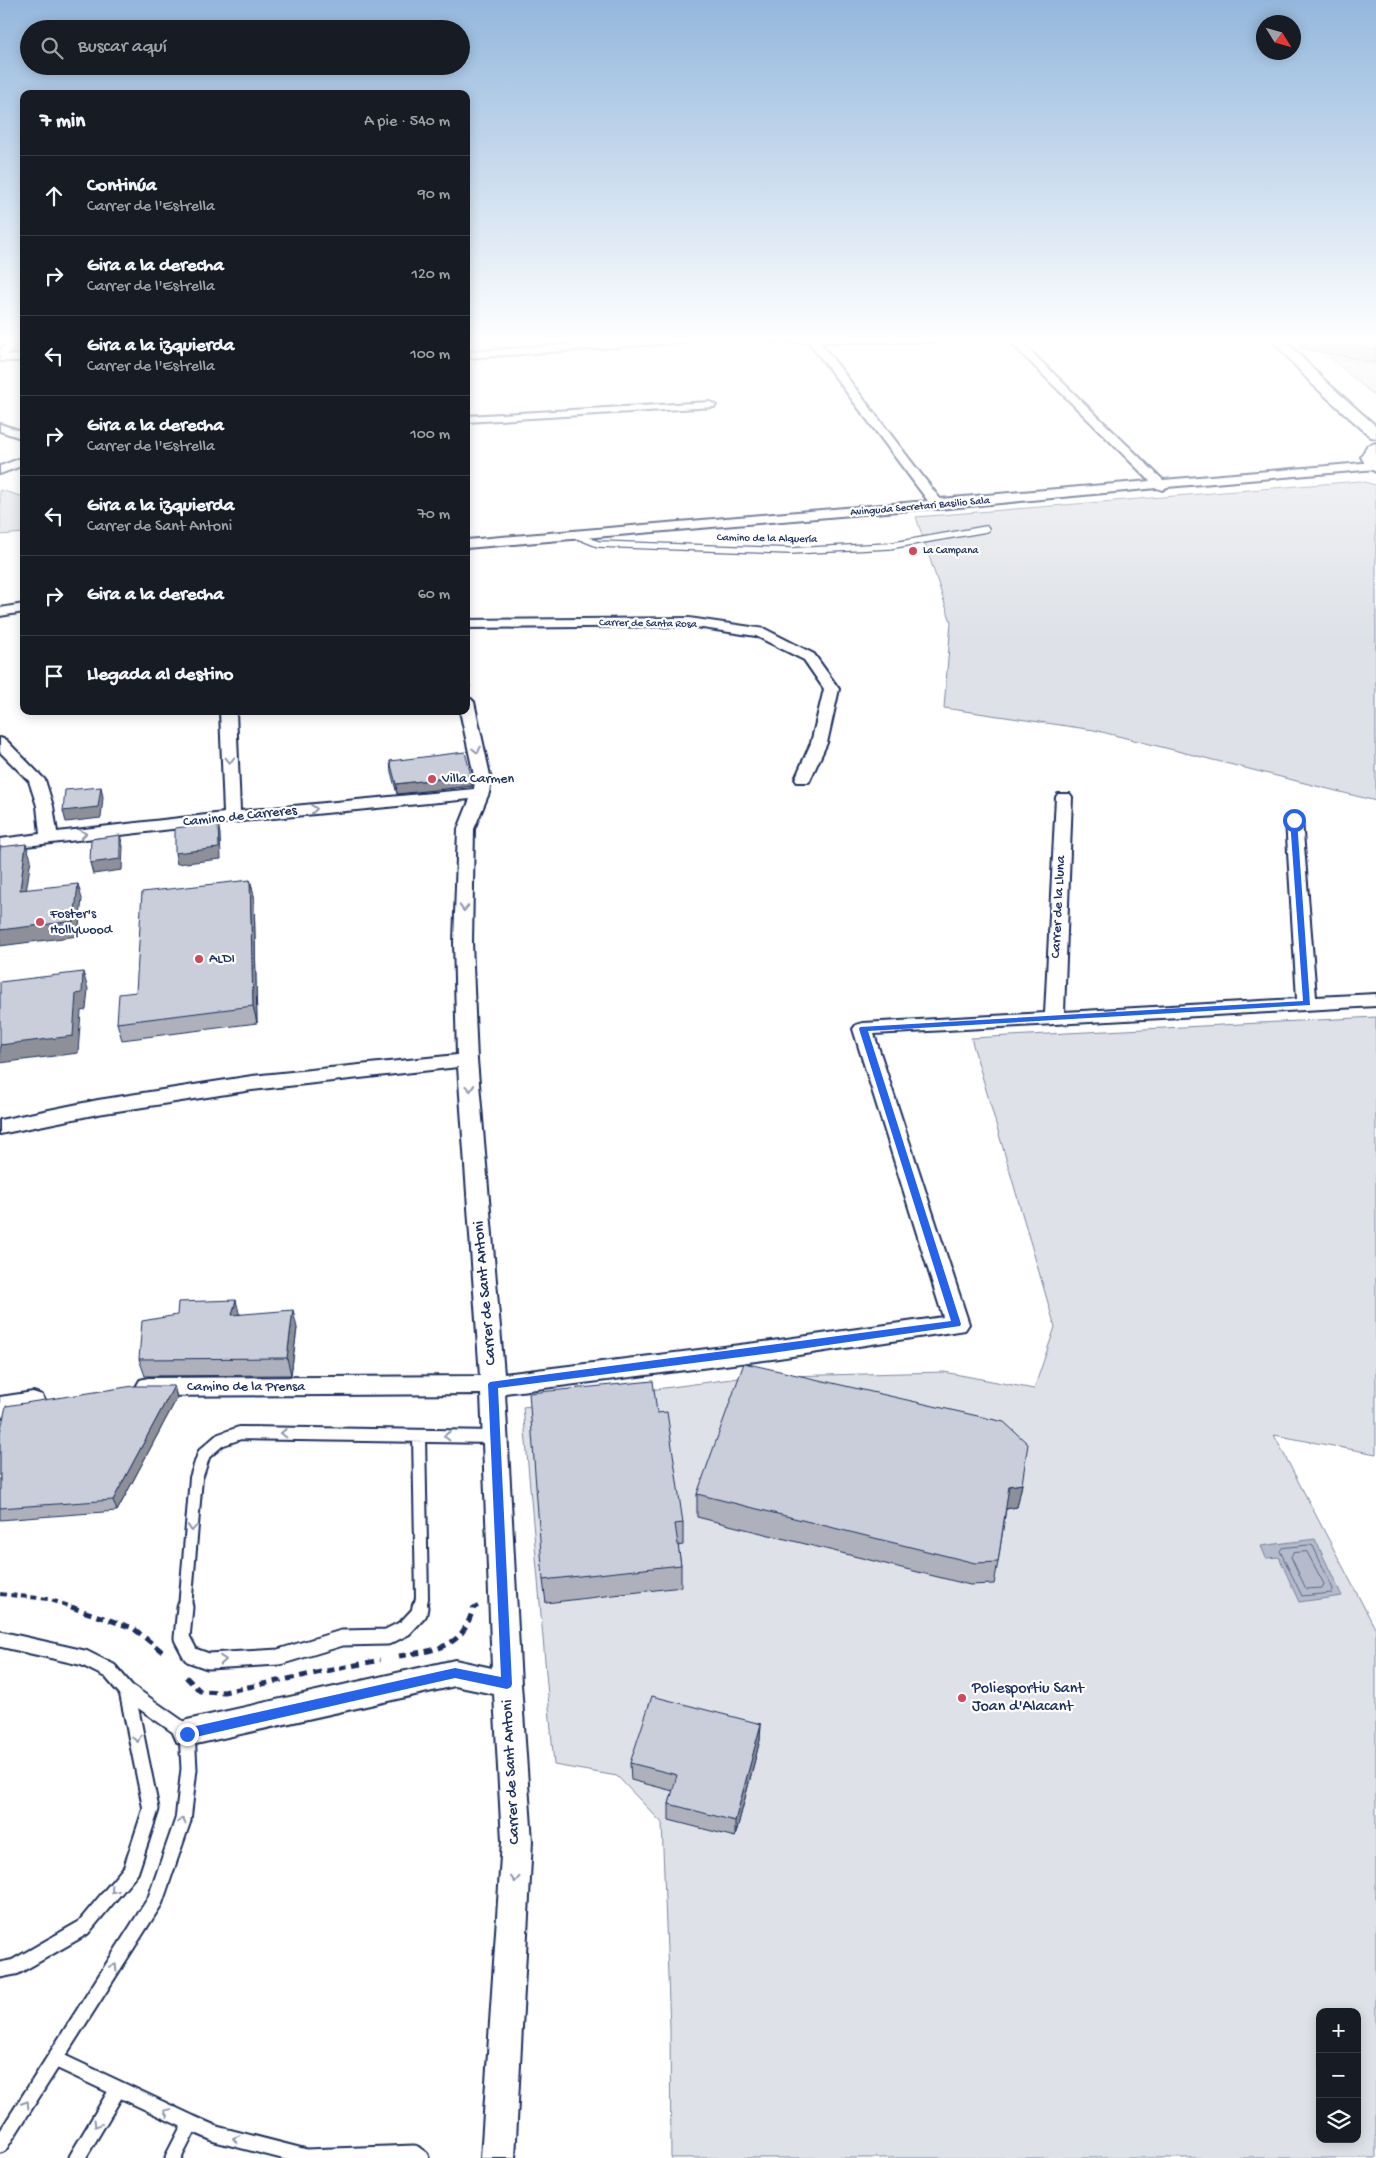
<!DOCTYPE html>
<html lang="es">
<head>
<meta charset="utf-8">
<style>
  :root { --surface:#171b24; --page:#20242c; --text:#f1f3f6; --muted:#9ea1a6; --line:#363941 }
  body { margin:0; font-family:"Gochi Hand",sans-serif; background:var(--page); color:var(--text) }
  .controls { position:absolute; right:15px; bottom:15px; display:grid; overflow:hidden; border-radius:10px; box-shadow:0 2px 12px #0003 }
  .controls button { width:45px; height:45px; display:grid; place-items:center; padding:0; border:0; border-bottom:1px solid var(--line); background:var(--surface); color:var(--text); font:25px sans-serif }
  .compass { position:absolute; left:1256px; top:15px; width:45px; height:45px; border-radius:50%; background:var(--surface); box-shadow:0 2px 12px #0003; rotate:127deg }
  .stop { position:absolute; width:15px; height:15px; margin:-11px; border:4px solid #2563eb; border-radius:50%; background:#fff }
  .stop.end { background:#2563eb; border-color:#fff; box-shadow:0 1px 5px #0008 }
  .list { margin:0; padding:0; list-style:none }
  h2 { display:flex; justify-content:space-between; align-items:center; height:65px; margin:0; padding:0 20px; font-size:21px }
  h2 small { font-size:16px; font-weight:400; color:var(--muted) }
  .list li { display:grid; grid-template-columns:32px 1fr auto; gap:15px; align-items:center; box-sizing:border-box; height:80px; padding:0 20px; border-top:1px solid var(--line) }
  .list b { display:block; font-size:19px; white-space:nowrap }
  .list p { margin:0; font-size:16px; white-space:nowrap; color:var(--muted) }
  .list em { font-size:16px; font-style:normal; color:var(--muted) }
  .icon { flex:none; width:28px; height:28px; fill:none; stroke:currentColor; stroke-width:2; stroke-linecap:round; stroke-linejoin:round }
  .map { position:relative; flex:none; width:1376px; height:2158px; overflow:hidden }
  .search { position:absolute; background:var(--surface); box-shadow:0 2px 12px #0003; left:20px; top:20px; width:450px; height:55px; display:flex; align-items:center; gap:12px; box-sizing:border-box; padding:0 18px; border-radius:28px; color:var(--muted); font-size:19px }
  .panel { position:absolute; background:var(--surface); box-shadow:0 2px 12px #0003; left:20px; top:90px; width:450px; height:625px; border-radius:10px }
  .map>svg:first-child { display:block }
  .green { fill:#dee1e7; stroke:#7c88a2; fill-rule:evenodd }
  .water { fill:#b5bbca; stroke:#77839f }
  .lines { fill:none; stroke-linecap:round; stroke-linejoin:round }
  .shore { stroke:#596789; stroke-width:1 }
  .service-far2-casing { stroke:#1b2f5e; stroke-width:8 }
  .service-far1-casing { stroke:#1b2f5e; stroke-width:16 }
  .service-casing { stroke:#1b2f5e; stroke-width:19 }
  .minor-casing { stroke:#1b2f5e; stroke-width:4 }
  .tertiary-casing { stroke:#1b2f5e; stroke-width:4 }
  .path-far2 { stroke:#1b2f5e; stroke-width:2.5; stroke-dasharray:4 2.5; stroke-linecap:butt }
  .path-far1 { stroke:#1b2f5e; stroke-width:4; stroke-dasharray:6 4.5; stroke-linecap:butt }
  .path { stroke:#1b2f5e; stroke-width:5; stroke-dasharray:8 5.5; stroke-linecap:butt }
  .service-far2 { stroke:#fff; stroke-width:5.5 }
  .service-far1 { stroke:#fff; stroke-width:12 }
  .service { stroke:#fff; stroke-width:15 }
  .minor { fill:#fff; fill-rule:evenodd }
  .tertiary { fill:#fff; fill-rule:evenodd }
  .wall { fill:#aeb1bb; stroke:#1b2f5e }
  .shaded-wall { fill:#8d9099; stroke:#1b2f5e }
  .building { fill:#caceda; stroke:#1b2f5e }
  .oneway { stroke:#8d97ae }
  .route { fill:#2563eb }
  .poi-dot { fill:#d1495b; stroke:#fff; stroke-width:2 }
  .labels { text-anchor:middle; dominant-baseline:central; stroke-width:4.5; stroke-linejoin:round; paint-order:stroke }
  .far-street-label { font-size:11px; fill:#1b2f5e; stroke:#fff }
  .far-poi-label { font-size:11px; fill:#1b2f5e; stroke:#fff; text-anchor:start }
  .poi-label { font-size:14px; fill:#1b2f5e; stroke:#fff; text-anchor:start }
  .street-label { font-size:14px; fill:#1b2f5e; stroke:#fff }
  .near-street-label { font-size:16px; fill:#1b2f5e; stroke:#fff }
  .near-poi-label { font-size:16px; fill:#1b2f5e; stroke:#fff; text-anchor:start }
</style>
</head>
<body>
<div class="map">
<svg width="1376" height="2158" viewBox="0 0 1376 2158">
  <rect width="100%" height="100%" fill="#fff"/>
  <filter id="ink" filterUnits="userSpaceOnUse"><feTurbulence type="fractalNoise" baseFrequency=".02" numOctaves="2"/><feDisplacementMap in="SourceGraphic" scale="10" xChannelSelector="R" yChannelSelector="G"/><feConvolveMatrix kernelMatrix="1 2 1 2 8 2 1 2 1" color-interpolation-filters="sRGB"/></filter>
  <g filter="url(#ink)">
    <path class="green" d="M1329 357 1376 365V397Z
      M1360 481 1376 485V801L1094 730 944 708 951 622 916 517Z
      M0 490 24 497V533L0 535Z
      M1376 1017V1454L1274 1435 1376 1630V2158H671L670 2028 662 1823 617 1776 554 1765 523 1407 746 1377 944 1372 1034 1389 1055 1327 971 1038ZM1320 2012H1357V2139H1320Z"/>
    <path class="water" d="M1315 1539 1342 1596 1299 1602 1279 1557 1266 1558 1261 1546Z"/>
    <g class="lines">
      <path class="shore" d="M1310 1545 1313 1546 1333 1589 1332 1593 1302 1596 1280 1551 1282 1548Z
        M1307 1552 1324 1584 1322 1588 1306 1589 1291 1557 1293 1553Z"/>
      <defs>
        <path id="service-far2" d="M578 536 598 544 791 551 889 546 986 529"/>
        <path id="service-far1" d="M419 1436 422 1598 420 1608
          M185 1608 196 1478 204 1454 220 1440 240 1433 495 1437"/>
        <path id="service" d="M185 1607 182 1638 191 1655 208 1661 279 1657 342 1638 387 1637 405 1628 419 1613 420 1607
          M0 1639 84 1658 110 1671 127 1691 187 1733 189 1769 183 1820 155 1901 0 2145
          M0 1970 15 1967 83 1928 131 1870 151 1809 127 1691
          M55 2059 191 2123 173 2158
          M191 2123 216 2134 306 2157 414 2153 421 2158
          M77 2158 118 2089"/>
        <path id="minor" d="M10 339H21L7 355H24V361H0V350Z
          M646 339H692L687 342 466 358V352Z
          M761 339H939L934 342H820L940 499 1150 481 1007 339H1018L1163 480 1374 462 1376 463V469L1167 487 1162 490 1157 488 938 509 933 508 466 548V540L928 501 809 342H766Z
          M710 402 716 405 714 407 466 422V416Z
          M0 424 24 432V439L0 431Z
          M24 457V465L0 474V466Z
          M24 604V612L0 616V608Z
          M689 618 765 629 814 654 839 689 827 743 809 782H797L795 779 811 743 824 689 804 660 756 636 689 626 466 628V620Z
          M466 698 471 699 474 702 491 780 489 793 474 829 472 942 477 1060 504 1374 772 1341 943 1317 853 1029 856 1025 863 1023 1045 1013 1056 797 1058 794H1070L1072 797 1064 1012 1297 999 1286 820 1288 816H1300L1302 820 1316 997 1376 994V1006L874 1034 969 1324 965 1330 772 1359 505 1393 521 1684 532 1841 515 2158H481L502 1841 494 1694 455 1686 187 1746 177 1742 173 1733 177 1724 187 1720 455 1660 492 1668 481 1394 148 1396 140 1394 136 1387 140 1380 148 1378 480 1376 458 1067 252 1090 98 1114 0 1134V1120L98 1100 252 1076 457 1055 454 942 458 829 470 799 232 822 0 849V839L40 834 37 806 29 781 0 752V738L6 740 45 780 53 806 57 832 224 813 220 711H236L240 811 474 789 475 780 460 711H466Z
          M33 1392 42 1395 45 1402 42 1409 0 1417V1397Z"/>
        <path id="tertiary" d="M1271 339H1284L1322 378 1376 426V438L1371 437 1312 384Z
          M1376 443V472L1367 467 1361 457 1367 446Z"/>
      </defs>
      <use href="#service-far2" class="service-far2-casing"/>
      <use href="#service-far1" class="service-far1-casing"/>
      <use href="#service" class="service-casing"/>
      <use href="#minor" class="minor-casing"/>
      <use href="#tertiary" class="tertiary-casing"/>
      <path class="path-far2" d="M466 673 470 687"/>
      <path class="path-far1" d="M0 1594 48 1599 75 1608
        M474 1608 478 1606"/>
      <path class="path" d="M71 1607 133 1628 165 1654
        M399 1656C421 1652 449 1651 463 1631 468 1624 471 1615 474 1607
        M186 1677 200 1691 224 1692 380 1660"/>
      <use href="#service-far2" class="service-far2"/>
      <use href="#service-far1" class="service-far1"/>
      <use href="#service" class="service"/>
      <use href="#minor" class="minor"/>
      <use href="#tertiary" class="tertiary"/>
    </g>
    <path class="wall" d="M1302 339H1376V363L1299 348Z
      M390 761 471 775 472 786 397 794 391 772Z
      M250 880 254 896 257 1023 122 1040 117 1023 136 992Z
      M240 1314 297 1328 291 1375 145 1376 139 1359Z
      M174 1386 177 1398 117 1511 0 1520V1433Z
      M657 1413 683 1523V1545L678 1546 681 1565V1587L546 1603 543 1580Z
      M1022 1484 1017 1507 1006 1509 998 1562 994 1584 970 1585 697 1517V1494Z
      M761 1724 760 1740 735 1837 669 1820V1804L673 1791 631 1780 630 1763Z"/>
    <path class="shaded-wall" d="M471 775 472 786 397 794 396 784Z
      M101 787 103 797 101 818 66 822 63 811Z
      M218 823 220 834 221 859 177 864 175 853Z
      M120 835 123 846 122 870 93 874 90 863Z
      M26 844 31 859 24 906 20 890Z
      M250 880 254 896 257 1023 253 1006Z
      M78 884 82 899 78 936 0 946V930Z
      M83 972 88 989 86 1010 81 1011 78 1053 0 1063V1045Z
      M236 1300 240 1317 232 1315Z
      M293 1310 297 1328 291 1375 287 1358Z
      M174 1386 177 1398 117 1511 113 1500Z
      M1022 1484 1017 1507 1005 1509 1009 1486Z
      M761 1724 760 1740 735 1837V1821Z"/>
    <path class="building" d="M1315 339H1376V350Z
      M465 752 471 775 396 784 390 761Z
      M101 787 98 807 63 811 65 790Z
      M218 823 219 848 175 853V828Z
      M120 835V859L90 863 91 839Z
      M26 844 20 890 78 884 74 921 0 930V847Z
      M250 880 253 1006 117 1023 119 994 136 992 142 892Z
      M83 972 82 993 76 994 73 1036 0 1045V982Z
      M236 1300 232 1315 293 1310 287 1358 139 1359 142 1321 177 1315 178 1302Z
      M744 1363 1004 1422 1028 1444 1022 1484 1009 1486 998 1562 975 1563 697 1494Z
      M653 1381 657 1413 667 1412 683 1523 675 1524 681 1565 543 1580 529 1393Z
      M133 1386H174L113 1500 0 1508V1433L6 1406Z
      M652 1696 761 1724 735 1821 669 1804 677 1775 630 1763Z"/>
    <defs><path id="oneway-chevron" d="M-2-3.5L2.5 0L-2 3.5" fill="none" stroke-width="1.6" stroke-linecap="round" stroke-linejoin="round" transform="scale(1.25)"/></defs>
    <g class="oneway">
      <use href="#oneway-chevron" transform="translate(477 750) rotate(78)"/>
      <use href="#oneway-chevron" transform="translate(230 760) rotate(88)"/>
      <use href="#oneway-chevron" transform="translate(314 809) rotate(-5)"/>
      <use href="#oneway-chevron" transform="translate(83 834) rotate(-7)"/>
      <use href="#oneway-chevron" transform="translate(464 908) rotate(92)"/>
      <use href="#oneway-chevron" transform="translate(470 1088) rotate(85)"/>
      <use href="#oneway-chevron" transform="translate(284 1433) rotate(-179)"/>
      <use href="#oneway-chevron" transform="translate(447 1436) rotate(-179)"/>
      <use href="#oneway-chevron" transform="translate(192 1528) rotate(95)"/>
      <use href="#oneway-chevron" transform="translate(223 1660) rotate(-4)"/>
      <use href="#oneway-chevron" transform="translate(137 1739) rotate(78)"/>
      <use href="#oneway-chevron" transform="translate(182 1821) rotate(-77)"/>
      <use href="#oneway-chevron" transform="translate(515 1879) rotate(93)"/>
      <use href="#oneway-chevron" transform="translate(114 1890) rotate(130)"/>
      <use href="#oneway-chevron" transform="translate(114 1967) rotate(-58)"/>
      <use href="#oneway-chevron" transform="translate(26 2104) rotate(-57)"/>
      <use href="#oneway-chevron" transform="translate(167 2112) rotate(-155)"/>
      <use href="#oneway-chevron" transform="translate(97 2124) rotate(121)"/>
      <use href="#oneway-chevron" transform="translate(236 2139) rotate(-166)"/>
    </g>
  </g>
  <linearGradient id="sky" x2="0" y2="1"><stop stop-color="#93b7dc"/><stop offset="0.53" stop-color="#fff"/><stop offset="1" stop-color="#fff" stop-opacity="0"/></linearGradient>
  <rect width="1376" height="641" fill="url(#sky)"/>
  <path class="route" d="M1294 818 1297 820 1310 1005 868 1031 961 1324 960 1326 772 1353 498 1388 512 1684 511 1687 507 1689 455 1678 187 1739 183 1737 181 1734 183 1730 187 1728 455 1668 501 1677 488 1384 490 1382 951 1321 859 1029 860 1027 1303 1001 1290 820Z"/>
  <g class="poi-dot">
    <circle cx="913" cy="551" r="5"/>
    <circle cx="432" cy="779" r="5"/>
    <circle cx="40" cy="922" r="5"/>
    <circle cx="199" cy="959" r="5"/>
    <circle cx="962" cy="1698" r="5"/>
  </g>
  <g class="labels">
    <g class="far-street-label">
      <text transform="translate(920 507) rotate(-5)">Avinguda Secretari Basilio Sala</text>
      <text transform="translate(767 539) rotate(1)">Camino de la Alquería</text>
      <text transform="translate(648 624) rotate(1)">Carrer de Santa Rosa</text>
    </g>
    <g class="far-poi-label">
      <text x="923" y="551">La Campana</text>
    </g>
    <g class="poi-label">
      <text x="442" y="779">Villa Carmen</text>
      <text x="50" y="914">Foster's<tspan x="50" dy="16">Hollywood</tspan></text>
      <text x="209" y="959">ALDI</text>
    </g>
    <g class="street-label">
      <text transform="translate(240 817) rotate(-6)">Camino de Carreres</text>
      <text transform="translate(1059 907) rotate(-87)">Carrer de la Lluna</text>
      <text x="246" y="1387">Camino de la Prensa</text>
    </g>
    <g class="near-street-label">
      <text transform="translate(486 1293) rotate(-95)">Carrer de Sant Antoni</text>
      <text transform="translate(512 1772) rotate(-93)">Carrer de Sant Antoni</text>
    </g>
    <g class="near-poi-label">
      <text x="972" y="1689">Poliesportiu Sant<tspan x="972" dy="18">Joan d'Alacant</tspan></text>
    </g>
  </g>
</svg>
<div class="controls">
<button>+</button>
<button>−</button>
<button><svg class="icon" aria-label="layers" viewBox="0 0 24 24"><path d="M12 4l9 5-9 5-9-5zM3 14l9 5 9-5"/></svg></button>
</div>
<svg class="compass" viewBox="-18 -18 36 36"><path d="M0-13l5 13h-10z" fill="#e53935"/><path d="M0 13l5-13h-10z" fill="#9ea1a6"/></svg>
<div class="stop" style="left:1294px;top:820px"></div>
<div class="stop end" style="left:187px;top:1734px"></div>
<div class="search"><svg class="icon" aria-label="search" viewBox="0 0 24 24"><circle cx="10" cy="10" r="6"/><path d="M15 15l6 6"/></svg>Buscar aquí</div>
<section class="panel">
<h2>7 min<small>A pie · 540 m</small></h2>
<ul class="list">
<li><svg class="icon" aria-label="ahead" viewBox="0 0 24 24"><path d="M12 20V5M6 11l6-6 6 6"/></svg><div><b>Continúa</b><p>Carrer de l'Estrella</p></div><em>90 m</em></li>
<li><svg class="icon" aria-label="right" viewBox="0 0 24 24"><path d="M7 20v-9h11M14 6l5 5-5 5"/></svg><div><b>Gira a la derecha</b><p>Carrer de l'Estrella</p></div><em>120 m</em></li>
<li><svg class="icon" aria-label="left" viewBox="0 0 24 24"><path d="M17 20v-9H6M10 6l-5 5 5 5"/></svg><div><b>Gira a la izquierda</b><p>Carrer de l'Estrella</p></div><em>100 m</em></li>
<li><svg class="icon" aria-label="right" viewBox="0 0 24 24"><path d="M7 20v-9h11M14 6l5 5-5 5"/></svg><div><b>Gira a la derecha</b><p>Carrer de l'Estrella</p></div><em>100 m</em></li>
<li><svg class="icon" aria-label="left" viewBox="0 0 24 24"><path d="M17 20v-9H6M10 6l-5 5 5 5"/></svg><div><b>Gira a la izquierda</b><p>Carrer de Sant Antoni</p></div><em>70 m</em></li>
<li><svg class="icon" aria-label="right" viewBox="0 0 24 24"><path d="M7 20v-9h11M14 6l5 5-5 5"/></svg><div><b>Gira a la derecha</b></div><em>60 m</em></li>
<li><svg class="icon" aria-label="arrive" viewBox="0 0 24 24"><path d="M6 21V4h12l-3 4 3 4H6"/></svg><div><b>Llegada al destino</b></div></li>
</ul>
</section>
</div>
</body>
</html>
